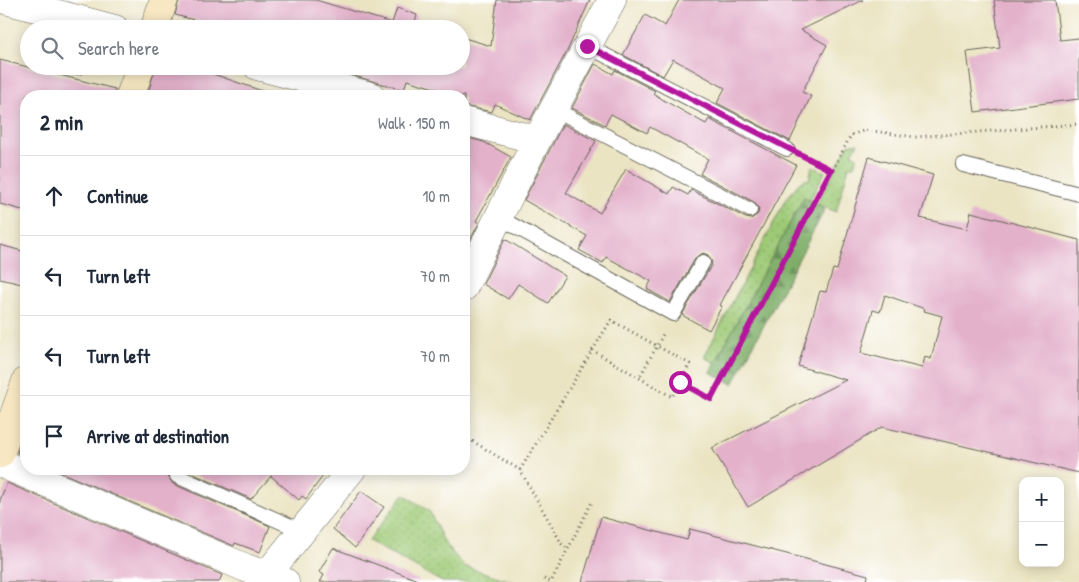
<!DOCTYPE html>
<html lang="en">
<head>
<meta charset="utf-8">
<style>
  :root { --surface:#fff; --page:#f2f2f3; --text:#1f2937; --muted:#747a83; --line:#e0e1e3 }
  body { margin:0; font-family:"Patrick Hand",sans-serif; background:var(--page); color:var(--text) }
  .controls { position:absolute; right:15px; bottom:15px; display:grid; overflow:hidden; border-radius:10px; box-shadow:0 2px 12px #0003 }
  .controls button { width:45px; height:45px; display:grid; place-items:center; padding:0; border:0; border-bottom:1px solid var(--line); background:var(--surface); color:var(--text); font:25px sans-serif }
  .stop { position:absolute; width:15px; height:15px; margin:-11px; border:4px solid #b5179e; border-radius:50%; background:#fff }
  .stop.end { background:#b5179e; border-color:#fff; box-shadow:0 1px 5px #0008 }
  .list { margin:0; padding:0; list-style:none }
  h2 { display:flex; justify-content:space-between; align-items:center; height:65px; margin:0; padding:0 20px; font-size:21px }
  h2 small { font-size:16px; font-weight:400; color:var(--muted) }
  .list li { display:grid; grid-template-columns:32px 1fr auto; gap:15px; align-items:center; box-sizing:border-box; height:80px; padding:0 20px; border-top:1px solid var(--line) }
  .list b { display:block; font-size:19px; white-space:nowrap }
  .list em { font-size:16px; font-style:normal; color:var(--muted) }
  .icon { flex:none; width:28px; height:28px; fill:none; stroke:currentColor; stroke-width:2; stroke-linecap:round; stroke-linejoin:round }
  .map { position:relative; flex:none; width:1079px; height:582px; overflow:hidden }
  .search { position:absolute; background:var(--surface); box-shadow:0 2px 12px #0003; left:20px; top:20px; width:450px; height:55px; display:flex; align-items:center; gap:12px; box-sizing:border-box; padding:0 18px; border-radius:28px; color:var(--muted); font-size:19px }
  .panel { position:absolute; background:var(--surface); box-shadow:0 2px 12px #0003; left:20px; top:90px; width:450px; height:385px; border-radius:20px }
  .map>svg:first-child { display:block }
  .grass { fill:url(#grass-dots); stroke:#5d7349 }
  .forest { fill:url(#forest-firs); stroke:#4d6542 }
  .building { fill:#e3b1ca; fill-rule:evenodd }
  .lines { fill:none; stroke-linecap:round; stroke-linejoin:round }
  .lane-casing { stroke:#646256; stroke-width:16 }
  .street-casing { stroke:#646256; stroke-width:29 }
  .secondary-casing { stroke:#646256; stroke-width:29 }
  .path { stroke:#646256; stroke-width:3; stroke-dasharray:1 4; stroke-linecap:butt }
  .lane { stroke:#fff; stroke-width:14 }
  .street { stroke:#fff; stroke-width:28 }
  .secondary { stroke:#f7e8c3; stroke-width:28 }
  .route { stroke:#b5179e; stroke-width:6 }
</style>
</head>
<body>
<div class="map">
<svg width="1079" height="582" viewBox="0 0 1079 582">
  <defs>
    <pattern id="grass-dots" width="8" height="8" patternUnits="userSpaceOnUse" patternTransform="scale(1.25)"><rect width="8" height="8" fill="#9eca76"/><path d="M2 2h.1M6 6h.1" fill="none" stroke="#88ad66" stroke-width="1.8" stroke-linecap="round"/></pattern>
    <pattern id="forest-firs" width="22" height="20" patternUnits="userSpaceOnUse" patternTransform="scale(1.25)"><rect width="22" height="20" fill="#7eae67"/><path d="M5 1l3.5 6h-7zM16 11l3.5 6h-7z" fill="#668d54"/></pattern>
  </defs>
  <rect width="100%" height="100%" fill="#fff"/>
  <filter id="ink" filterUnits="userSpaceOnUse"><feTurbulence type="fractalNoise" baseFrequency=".02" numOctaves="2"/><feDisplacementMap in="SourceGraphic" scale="10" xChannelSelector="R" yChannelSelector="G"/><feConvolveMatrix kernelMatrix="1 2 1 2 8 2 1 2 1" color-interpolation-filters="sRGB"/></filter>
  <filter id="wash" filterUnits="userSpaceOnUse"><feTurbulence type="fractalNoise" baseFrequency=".0096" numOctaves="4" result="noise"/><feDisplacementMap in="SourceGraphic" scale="20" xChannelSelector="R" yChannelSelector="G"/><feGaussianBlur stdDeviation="1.12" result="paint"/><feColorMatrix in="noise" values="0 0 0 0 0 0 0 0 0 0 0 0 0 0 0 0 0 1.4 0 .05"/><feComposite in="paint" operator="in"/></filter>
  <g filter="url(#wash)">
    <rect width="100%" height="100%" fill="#ebe4c3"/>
    <path class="grass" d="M858 143 852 154 857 157 854 166H849L836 212 817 204 848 145Z
      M812 166 825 172 810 200 804 197 715 363 704 357 785 201 798 184 805 179 809 180Z
      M404 494 430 512 445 544 464 566 514 582H442L368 541Z"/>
    <path class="forest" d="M804 197 825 209 733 384 710 372Z"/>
    <g id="blocks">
      <path class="building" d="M179 0H316L392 23 397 8 417 15 415 22 436 29H229L175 15Z
        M497 0H590L568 49 530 120 495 104 492 112 464 106V96H450L451 93 407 80 404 90 344 73 346 67 343 66H461V37L491 46Z
        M679 0H863L801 30 827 45 802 92 811 96 790 141 717 103 725 88 673 59 663 76 623 55 645 15 665 26Z
        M994 0H1055L1060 40 1079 38V99L975 112 967 52 1000 48Z
        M0 60 115 89 114 96H26V211L0 204Z
        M595 64 613 74 615 70 655 91 653 93 665 101 706 124 709 119 796 165 720 305 722 306 709 330 682 315 711 266 712 262 708 255 703 253 696 257 670 302 647 289 651 281 606 257 603 263 579 250 587 236 524 200 563 124 596 141 566 193 600 213 626 169 669 194 673 187 688 195 691 190 746 218 751 219 758 214 759 209 754 202 700 174 708 159 650 127 647 133 611 114 605 125 572 108Z
        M156 66H190L268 93 267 96H147Z
        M464 137 484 142 511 157 476 221 479 223 464 252Z
        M869 157 933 175 920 218 967 229 971 212 1079 240V473L882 427 748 507 712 448 846 380 798 366 820 291 826 292 833 269 837 270ZM885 295 925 309 924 311 942 316 931 359 925 357 922 368 861 353 873 310 880 312Z
        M505 239 565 276 548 303 518 284 508 299 483 284Z
        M0 245 26 252V285L0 279Z
        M26 427V457L17 453Z
        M53 469H172L168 476 173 484 270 526 260 552 235 543 234 546Z
        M182 469H328L306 499 302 496 299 500 271 476 251 499Z
        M7 483 222 575 219 582H0V500Z
        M361 491 384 507 355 548 333 529Z
        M601 517 687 540 690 529 868 575 867 582H582Z
        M333 548 418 580V582H320L324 575 319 572Z"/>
    </g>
  </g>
  <g filter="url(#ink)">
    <use href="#blocks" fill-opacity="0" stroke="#646256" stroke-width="1"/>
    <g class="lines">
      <defs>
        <path id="lane" d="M587 46 787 149
          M78 67V66
          M554 109 750 210
          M963 165 1079 194
          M498 217 673 314 703 262
          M177 476 302 531"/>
        <path id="street" d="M5 0 115 29
          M257 66 371 96
          M464 121 537 140
          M464 287 537 140 612 0
          M0 463 246 568 285 582
          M261 582 352 469"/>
        <path id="secondary" d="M154 29 164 0
          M130 96 141 66
          M0 454 26 381"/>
      </defs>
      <use href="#lane" class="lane-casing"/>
      <use href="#street" class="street-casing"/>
      <use href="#secondary" class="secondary-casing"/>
      <path class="path" d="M805 156 831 170
        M592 350 672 397 690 364 657 346 639 378
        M680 382 711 399 851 135 866 130 915 137 1079 124
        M464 436 520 470 562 544 568 549
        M520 470 611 320 657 346 664 332
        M544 579 551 582 592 502"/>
      <use href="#lane" class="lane"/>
      <use href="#street" class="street"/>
      <use href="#secondary" class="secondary"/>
    </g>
  </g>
  <g class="lines" filter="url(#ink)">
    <path class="route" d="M587 46 831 170 711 399 680 382"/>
  </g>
</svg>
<div class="controls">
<button>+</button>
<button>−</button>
</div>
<div class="stop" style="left:680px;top:382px"></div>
<div class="stop end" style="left:587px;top:46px"></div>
<div class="search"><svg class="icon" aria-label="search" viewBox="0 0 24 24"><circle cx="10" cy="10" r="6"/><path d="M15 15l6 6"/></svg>Search here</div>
<section class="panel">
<h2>2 min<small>Walk · 150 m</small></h2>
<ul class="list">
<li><svg class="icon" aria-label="ahead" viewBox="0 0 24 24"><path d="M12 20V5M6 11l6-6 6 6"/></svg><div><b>Continue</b></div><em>10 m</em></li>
<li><svg class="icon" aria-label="left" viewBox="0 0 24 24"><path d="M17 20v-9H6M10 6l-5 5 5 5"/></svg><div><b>Turn left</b></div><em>70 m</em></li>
<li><svg class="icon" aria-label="left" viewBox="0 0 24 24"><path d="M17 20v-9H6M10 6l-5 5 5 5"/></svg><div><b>Turn left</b></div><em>70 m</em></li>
<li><svg class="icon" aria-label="arrive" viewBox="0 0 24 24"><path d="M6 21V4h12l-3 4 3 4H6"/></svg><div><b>Arrive at destination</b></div></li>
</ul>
</section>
</div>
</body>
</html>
